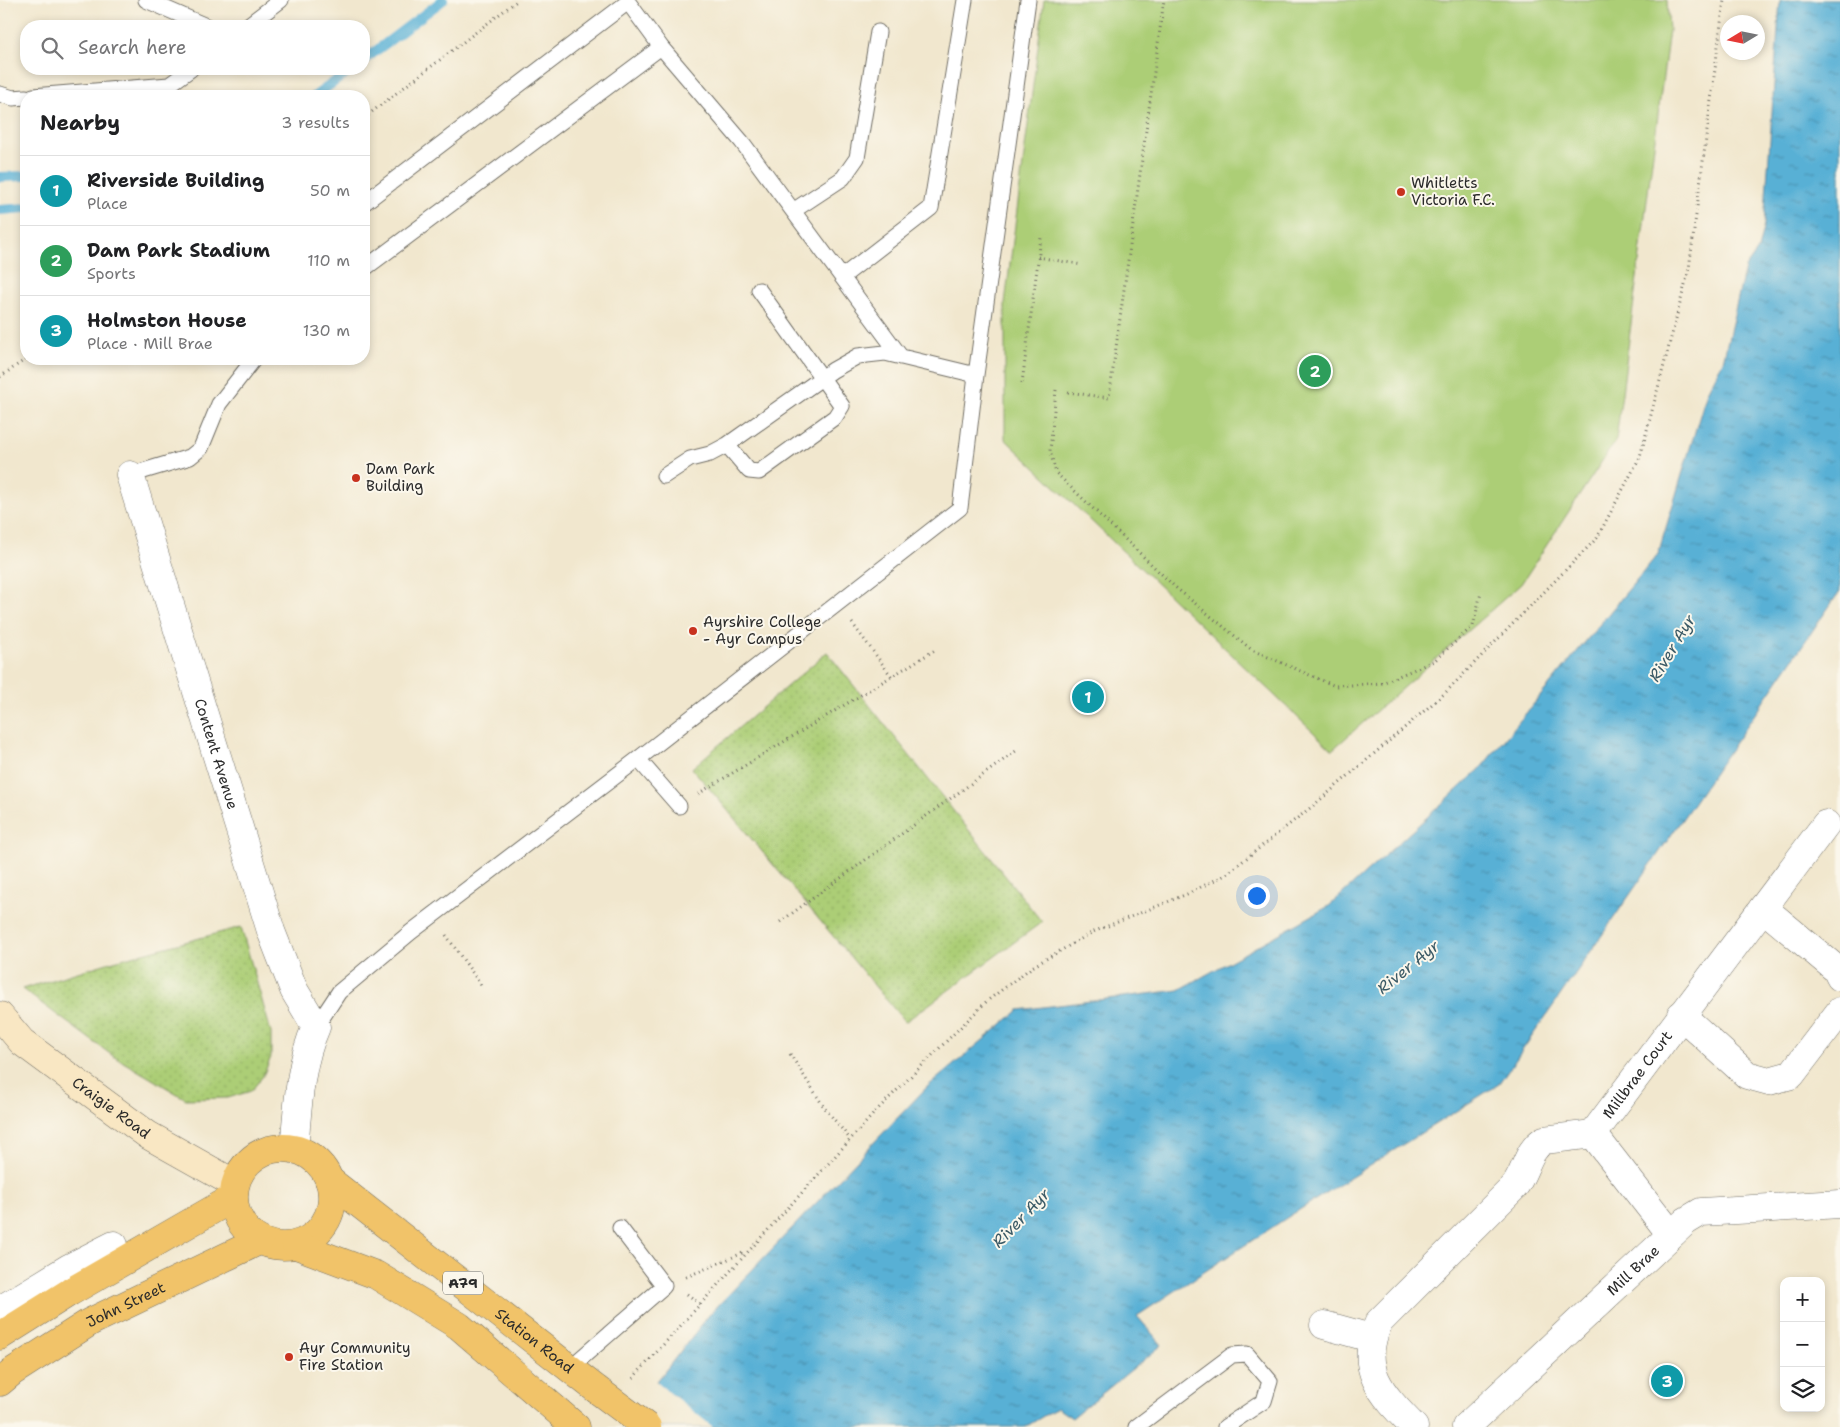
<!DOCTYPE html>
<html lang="en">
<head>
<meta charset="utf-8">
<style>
  :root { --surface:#fff; --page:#f6f6f6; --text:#202124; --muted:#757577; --line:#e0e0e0; --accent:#7c3aed }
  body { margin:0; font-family:"Shantell Sans",sans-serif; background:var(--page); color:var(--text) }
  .controls { position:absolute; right:15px; bottom:15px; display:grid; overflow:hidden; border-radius:10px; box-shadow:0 2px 8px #0003 }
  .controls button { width:45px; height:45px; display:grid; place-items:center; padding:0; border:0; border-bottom:1px solid var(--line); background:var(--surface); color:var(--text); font:25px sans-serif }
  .compass { position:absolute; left:1720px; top:15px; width:45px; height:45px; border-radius:50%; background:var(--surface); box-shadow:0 2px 8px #0003; rotate:260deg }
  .you { position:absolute; left:1256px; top:895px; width:18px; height:18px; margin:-12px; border:4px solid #fff; border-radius:50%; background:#1a73e8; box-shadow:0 0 0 8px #1a73e833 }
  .badge { display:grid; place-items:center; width:32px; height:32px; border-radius:50%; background:var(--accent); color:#fff; font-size:16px; font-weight:700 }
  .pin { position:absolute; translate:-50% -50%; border:2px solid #fff; box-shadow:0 1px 5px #0006 }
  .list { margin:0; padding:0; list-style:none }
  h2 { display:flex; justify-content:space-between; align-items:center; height:65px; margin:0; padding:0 20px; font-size:21px }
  h2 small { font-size:16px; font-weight:400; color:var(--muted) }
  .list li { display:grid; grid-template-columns:32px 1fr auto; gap:15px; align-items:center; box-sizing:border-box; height:70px; padding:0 20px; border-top:1px solid var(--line) }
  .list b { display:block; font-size:19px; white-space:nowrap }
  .list p { margin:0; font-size:16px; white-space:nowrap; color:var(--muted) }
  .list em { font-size:16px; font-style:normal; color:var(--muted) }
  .icon { flex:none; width:28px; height:28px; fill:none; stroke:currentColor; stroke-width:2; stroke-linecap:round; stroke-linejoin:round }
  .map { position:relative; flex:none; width:1840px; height:1427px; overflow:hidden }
  .search { position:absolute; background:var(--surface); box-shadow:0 2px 8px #0003; left:20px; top:20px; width:350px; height:55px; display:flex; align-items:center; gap:12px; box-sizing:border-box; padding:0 18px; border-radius:20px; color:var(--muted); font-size:19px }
  .panel { position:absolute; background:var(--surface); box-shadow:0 2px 8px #0003; left:20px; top:90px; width:350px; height:275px; border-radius:20px }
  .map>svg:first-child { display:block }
  .grass { fill:url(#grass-dots); stroke:#6c7c50 }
  .pitch { fill:#acce76; stroke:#6c7c50 }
  .water { fill:url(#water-ripples); stroke:#426e80 }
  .pier { fill:#f1e7ce }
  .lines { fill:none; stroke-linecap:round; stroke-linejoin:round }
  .stream { stroke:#58b0d5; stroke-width:10 }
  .service-casing { stroke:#706d64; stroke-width:17 }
  .minor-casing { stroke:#706d64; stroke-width:29 }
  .secondary-casing { stroke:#706d64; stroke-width:29 }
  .primary-casing { stroke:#706d64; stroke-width:29 }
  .path { stroke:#706d64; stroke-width:3; stroke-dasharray:1 4; stroke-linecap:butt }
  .service { stroke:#fff; stroke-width:15 }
  .minor { stroke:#fff; stroke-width:28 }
  .secondary { stroke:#f9e7c3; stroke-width:28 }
  .primary { stroke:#f1c369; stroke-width:28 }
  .primary-bridge-casing { stroke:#706d64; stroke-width:29; stroke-linecap:butt }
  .primary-bridge { stroke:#f1c369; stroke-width:28 }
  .poi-dot { fill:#c8321e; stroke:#fbf7ec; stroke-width:2 }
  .labels { text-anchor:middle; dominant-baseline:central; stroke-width:4; stroke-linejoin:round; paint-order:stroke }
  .shield { fill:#fbf7ec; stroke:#696865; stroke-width:1 }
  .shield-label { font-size:14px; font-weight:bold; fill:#2b2b2b }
  .poi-label { font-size:15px; fill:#2b2b2b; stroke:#fbf7ec; text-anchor:start }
  .street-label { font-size:15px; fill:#2b2b2b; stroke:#fbf7ec }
  .water-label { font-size:16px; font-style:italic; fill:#3b5a66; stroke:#fbf7ec }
</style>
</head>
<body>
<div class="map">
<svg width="1840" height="1427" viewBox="0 0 1840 1427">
  <defs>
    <pattern id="grass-dots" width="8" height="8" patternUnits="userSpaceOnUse" patternTransform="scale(1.25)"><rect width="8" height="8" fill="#acce76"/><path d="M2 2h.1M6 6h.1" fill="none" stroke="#94b166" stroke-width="1.8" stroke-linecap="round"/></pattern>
    <pattern id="water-ripples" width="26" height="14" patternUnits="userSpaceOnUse" patternTransform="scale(1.25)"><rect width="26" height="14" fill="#58b0d5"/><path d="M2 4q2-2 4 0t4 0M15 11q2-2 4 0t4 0" fill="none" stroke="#498fad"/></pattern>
  </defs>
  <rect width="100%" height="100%" fill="#fbf7ec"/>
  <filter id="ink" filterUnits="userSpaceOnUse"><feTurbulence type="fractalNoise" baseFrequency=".02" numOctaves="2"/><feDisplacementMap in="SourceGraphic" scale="10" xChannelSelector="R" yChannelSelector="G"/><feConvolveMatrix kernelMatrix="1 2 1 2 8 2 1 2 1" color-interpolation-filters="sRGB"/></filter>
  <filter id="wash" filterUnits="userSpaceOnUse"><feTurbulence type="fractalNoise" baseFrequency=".0096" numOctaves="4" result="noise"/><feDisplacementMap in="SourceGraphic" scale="20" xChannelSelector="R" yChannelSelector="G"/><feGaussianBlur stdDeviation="1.12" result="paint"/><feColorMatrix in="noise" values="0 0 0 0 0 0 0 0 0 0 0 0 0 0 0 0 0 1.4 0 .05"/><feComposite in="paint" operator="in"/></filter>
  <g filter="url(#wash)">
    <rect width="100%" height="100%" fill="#f1e7ce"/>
    <path class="grass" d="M827 652 1042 922 905 1022 692 768Z
      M241 927 271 1032V1057L263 1076 251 1091 228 1098 186 1099 113 1056 22 989 114 961Z"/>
    <path class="pitch" d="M1044 0H1667L1669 30 1616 440 1521 584 1332 750 1005 439V303Z"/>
    <path class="water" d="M1780 0H1840V591L1499 1084 1288 1217 1137 1316 1162 1345 1072 1418 1057 1408 1025 1427H621L709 1315 927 1087 1019 1010 1179 990 1329 906 1479 770 1658 554 1707 392 1723 361 1745 268 1758 250 1764 224Z"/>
    <path class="pier" d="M655 1381 713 1427H619Z"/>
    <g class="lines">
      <path class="stream" d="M364 60 443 0
        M315 96 352 69
        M0 177 26 176
        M0 210 26 208"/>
    </g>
  </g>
  <g filter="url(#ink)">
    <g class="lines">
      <defs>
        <path id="service" d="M146 0 206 26
          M247 26 281 0
          M0 94 13 98 26 97
          M33 96 169 85 191 69
          M364 203 628 2 661 47 742 142 901 357
          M793 211 843 178 857 158 878 32
          M364 269 661 47
          M842 277 931 208 965 0
          M727 445 749 471 759 472 835 417 842 406 759 290
          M130 475 190 457 201 448 219 404 254 359
          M664 476 690 459 710 454 727 445 833 370 858 356 885 353 976 375
          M638 759 679 806
          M316 1027 339 992 411 932 638 759 960 508 976 375 1028 0
          M571 1367 664 1286 620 1228
          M1136 1427 1232 1355 1247 1354 1270 1381 1264 1401 1225 1427"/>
        <g id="minor">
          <path id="s1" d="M130 475 271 931 294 990 316 1027C299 1065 298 1107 294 1149"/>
          <path d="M1763 908 1836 969 1840 977"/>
          <path d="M1681 1015 1747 1075 1769 1081 1791 1075 1840 1011"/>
          <path id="s2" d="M1593 1134 1826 824"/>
          <path d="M1593 1134 1670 1233"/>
          <path d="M0 1310 69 1268 114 1245"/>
          <path d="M1324 1325 1371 1338"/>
          <path d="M1414 1427C1383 1395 1356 1369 1379 1322L1514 1187C1526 1172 1527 1150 1544 1140L1593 1134"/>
          <path id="s3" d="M1466 1427 1686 1221 1701 1212 1840 1204"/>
        </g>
        <g id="secondary">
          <path id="s4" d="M0 1016 22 1042 148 1135 235 1184"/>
        </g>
        <g id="primary">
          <circle cx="283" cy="1197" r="49"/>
          <path id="s5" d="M329 1180 596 1389"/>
          <path d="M296 1245 376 1275 459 1326 576 1427"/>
          <path d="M0 1336 70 1292 233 1198"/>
          <path id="s6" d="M0 1382 12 1372 90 1322 259 1241"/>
        </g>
      </defs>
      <use href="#service" class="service-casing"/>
      <use href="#minor" class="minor-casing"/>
      <use href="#secondary" class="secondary-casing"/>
      <use href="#primary" class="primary-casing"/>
      <path class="path" d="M364 118 518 0
        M1038 257 1082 265
        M0 377 26 359
        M1022 383 1041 238
        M1056 390 1050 451 1056 473 1175 587 1252 650 1335 686 1382 683 1434 661 1473 626 1481 593
        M1068 392 1109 398 1164 0
        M852 623 892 677
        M698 794 935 650
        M780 922 1016 751
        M446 935 483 988
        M790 1054 824 1107 850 1139
        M686 1277 745 1252
        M687 1294 700 1304
        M633 1378 879 1108 987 1001 1032 967 1093 932 1187 894 1225 875 1314 805 1444 694 1597 538 1640 457 1689 269 1724 0"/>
      <use href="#service" class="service"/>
      <use href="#minor" class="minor"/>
      <use href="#secondary" class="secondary"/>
      <use href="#primary" class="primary"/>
      <defs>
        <path id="primary-bridge" d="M596 1389 647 1427"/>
      </defs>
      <use href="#primary-bridge" class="primary-bridge-casing"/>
      <use href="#primary-bridge" class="primary-bridge"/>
    </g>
  </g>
  <g class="poi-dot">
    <circle cx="1401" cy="192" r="5"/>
    <circle cx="356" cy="478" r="5"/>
    <circle cx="693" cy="631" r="5"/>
    <circle cx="289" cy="1357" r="5"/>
  </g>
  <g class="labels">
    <rect class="shield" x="443" y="1271.5" width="40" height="23" rx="4"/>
    <g class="shield-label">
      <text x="463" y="1283">A79</text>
    </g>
    <g class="poi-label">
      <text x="1411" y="183">Whitletts<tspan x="1411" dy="17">Victoria F.C.</tspan></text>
      <text x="366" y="469">Dam Park<tspan x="366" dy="17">Building</tspan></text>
      <text x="703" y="622">Ayrshire College<tspan x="703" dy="17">- Ayr Campus</tspan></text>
      <text x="299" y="1348">Ayr Community<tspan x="299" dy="17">Fire Station</tspan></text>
    </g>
    <g class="street-label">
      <text stroke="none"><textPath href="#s1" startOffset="292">Content Avenue</textPath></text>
      <text stroke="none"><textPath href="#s2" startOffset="74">Millbrae Court</textPath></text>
      <text stroke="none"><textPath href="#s4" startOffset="145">Craigie Road</textPath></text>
      <text stroke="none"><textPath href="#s3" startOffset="229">Mill Brae</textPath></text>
      <text stroke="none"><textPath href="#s6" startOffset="148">John Street</textPath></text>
      <text stroke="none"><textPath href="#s5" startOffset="261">Station Road</textPath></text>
    </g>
    <g class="water-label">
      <text transform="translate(1672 648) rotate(-59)">River Ayr</text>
      <text transform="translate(1408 967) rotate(-39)">River Ayr</text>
      <text transform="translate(1021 1218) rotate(-46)">River Ayr</text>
    </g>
  </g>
</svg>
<div class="controls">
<button>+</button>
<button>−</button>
<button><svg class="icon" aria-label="layers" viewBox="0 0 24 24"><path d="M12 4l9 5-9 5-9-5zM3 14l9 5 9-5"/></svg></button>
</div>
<svg class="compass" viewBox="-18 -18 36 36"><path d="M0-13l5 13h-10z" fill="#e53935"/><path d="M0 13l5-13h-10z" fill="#757577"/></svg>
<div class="you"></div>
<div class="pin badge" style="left:1088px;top:697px;background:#0f9aa8">1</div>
<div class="pin badge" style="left:1315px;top:371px;background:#2e9e5b">2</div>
<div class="pin badge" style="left:1667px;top:1381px;background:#0f9aa8">3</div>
<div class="search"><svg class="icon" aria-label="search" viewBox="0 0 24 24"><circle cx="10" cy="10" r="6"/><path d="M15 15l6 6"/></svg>Search here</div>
<section class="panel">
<h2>Nearby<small>3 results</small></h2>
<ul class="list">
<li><span class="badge" style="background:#0f9aa8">1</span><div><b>Riverside Building</b><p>Place</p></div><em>50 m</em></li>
<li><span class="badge" style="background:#2e9e5b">2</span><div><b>Dam Park Stadium</b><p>Sports</p></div><em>110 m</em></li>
<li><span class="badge" style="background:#0f9aa8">3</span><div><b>Holmston House</b><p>Place · Mill Brae</p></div><em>130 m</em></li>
</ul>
</section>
</div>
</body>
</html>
